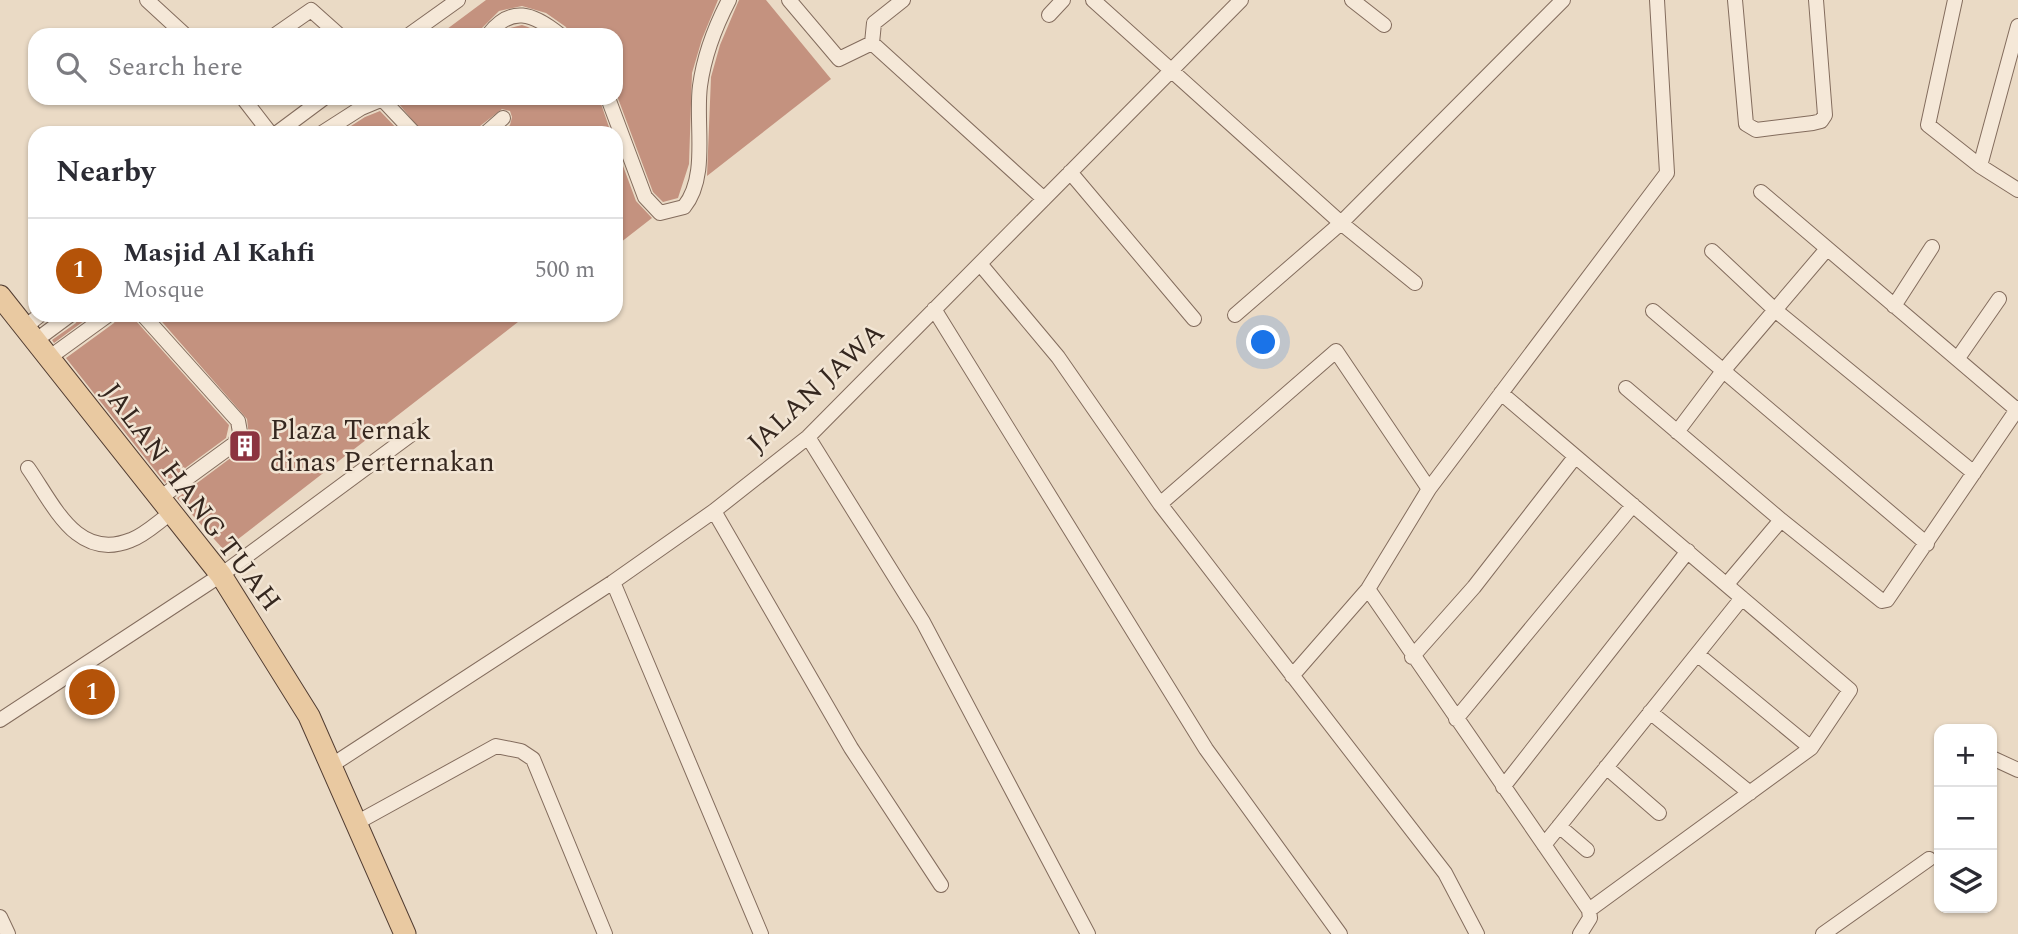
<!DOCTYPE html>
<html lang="en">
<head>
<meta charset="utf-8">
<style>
  :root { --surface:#fff; --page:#f2f2f3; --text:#2b2b33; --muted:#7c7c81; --line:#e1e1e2; --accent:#b45309 }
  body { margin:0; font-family:Spectral,serif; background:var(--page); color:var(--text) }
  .controls { position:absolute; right:21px; bottom:21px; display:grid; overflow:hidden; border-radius:14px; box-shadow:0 2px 5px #0004 }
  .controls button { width:63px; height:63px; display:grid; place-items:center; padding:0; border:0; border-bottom:2px solid var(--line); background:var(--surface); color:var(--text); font:35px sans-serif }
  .you { position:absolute; left:1264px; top:343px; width:24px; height:24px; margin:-18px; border:5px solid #fff; border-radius:50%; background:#1a73e8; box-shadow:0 0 0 10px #1a73e833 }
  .badge { display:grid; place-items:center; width:46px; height:46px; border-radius:50%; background:var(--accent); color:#fff; font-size:23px; font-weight:700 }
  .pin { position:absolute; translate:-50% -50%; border:4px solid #fff; box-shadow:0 2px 7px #0006 }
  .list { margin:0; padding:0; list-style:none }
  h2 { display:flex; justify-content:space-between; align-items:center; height:91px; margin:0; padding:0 28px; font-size:30px }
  h2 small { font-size:23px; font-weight:400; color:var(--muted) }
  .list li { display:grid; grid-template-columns:46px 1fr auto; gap:21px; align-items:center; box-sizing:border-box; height:105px; padding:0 28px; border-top:2px solid var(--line) }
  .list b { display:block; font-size:26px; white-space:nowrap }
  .list p { margin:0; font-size:23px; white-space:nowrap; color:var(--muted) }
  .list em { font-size:23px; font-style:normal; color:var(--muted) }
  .icon { flex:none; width:38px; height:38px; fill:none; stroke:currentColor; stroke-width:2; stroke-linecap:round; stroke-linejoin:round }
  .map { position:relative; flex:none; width:2018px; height:934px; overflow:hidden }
  .search { position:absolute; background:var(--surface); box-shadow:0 2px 5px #0004; left:28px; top:28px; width:595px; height:77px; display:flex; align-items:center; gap:18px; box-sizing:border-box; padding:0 24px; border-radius:21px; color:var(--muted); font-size:26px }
  .panel { position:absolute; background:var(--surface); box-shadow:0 2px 5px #0004; left:28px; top:126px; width:595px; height:196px; border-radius:21px }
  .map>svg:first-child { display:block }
  .building { fill:#c4927f }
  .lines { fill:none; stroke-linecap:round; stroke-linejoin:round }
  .minor-casing { stroke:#836c5d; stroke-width:16 }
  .primary-casing { stroke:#513c31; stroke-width:23 }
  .minor { stroke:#f5e8d8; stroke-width:14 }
  .primary { stroke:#e9c9a1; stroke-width:21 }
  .labels { text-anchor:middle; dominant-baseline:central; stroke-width:5; stroke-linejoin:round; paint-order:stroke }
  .street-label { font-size:28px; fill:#35271f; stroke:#f2e5d4 }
  .poi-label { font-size:28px; fill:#35271f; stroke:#f2e5d4; text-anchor:start }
</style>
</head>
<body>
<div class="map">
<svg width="2018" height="934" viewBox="0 0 2018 934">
  <rect width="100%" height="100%" fill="#eadac5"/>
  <path class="building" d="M486 0H718L702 39 692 73 689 164 678 198 663 202 653 192 616 93V35H569L566 27 546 13 522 6 499 11 481 29 479 35H439Z
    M739 0H766L831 79 707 176 711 77 720 45Z
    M522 25 528 27 544 35H501L510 28Z
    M394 98H599L611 133H501L510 125 512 117 510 111 502 109 480 126 477 133H423Z
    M380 111 401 133H340L365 117Z
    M616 147 636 201 652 218 616 246Z
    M79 315H92L54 343 52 340 76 323Z
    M118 315H134L136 321 229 425 226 438 165 483 66 358 114 323Z
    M156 315H527L224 550 177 498 240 451 249 436 247 419Z"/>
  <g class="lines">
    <defs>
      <path id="minor" d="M147 0 185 35
        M789 0 839 59 872 43 1044 199
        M1093 0 1341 223 1415 283
        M1352 0 1384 25
        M1735 0 1746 124 1756 130 1813 123 1821 121 1825 115 1816 0
        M1955 0 1928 125 1980 166 2018 190
        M1049 15 1063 0
        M275 35 311 10 339 35
        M409 35 458 0
        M488 35C511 5 533 13 560 35
        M872 43 874 23 903 0
        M243 98 270 133
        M608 98 645 197 660 213 684 207C709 176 695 124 700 86 704 56 715 27 729 0
        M382 99 414 133
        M277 133 324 98
        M322 133 361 108 385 98
        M486 133 503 118
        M1980 166 2018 26
        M1070 172 1194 319
        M1761 192 2017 410
        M1712 251 1775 310 1974 473
        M981 265 1058 357 1160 504 1445 873 1477 934
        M1894 306 1932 247
        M934 309 1206 749 1340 934
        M1653 311 1927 544
        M143 315 238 421 240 432 234 444 160 498
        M1235 315 1341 223 1563 0
        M25 327 40 315
        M35 341 70 315
        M50 357 108 315
        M1958 358 1999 299
        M1626 388 1781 520 1882 601 1887 600 2018 408
        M1501 393 1850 690 1811 748 1589 910
        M1677 432 1723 371 1826 250
        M808 437 923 622 1088 934
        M28 468C54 505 77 562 131 540 145 535 158 522 171 513
        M1160 504 1336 351 1429 489
        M714 511 851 748 941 885
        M613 582 761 934
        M1727 584 1781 520
        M1368 589 1589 910 1590 918 1580 934
        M1697 654 1811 748
        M1412 657 1474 587 1575 457
        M1292 676 1368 589 1429 489 1667 173 1657 0
        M1650 712 1750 793
        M1456 719 1633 505
        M0 720 221 575 417 430
        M1992 758 2018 770
        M332 765 613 582 714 511 808 437 1241 0
        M1606 767 1659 813
        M1503 787 1688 551
        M358 822 496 746 521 751 533 759 605 934
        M1559 826 1587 850
        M1544 845 1742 598
        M0 917 8 934
        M1823 934 1929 859"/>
      <path id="primary" d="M0 296 221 575 309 716 405 934"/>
    </defs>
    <use href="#minor" class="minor-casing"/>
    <use href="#primary" class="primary-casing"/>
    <use href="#minor" class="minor"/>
    <use href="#primary" class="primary"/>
  </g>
  <defs>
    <symbol id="building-square" viewBox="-11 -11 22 22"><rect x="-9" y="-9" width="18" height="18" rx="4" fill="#8c3340" stroke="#f2e5d4"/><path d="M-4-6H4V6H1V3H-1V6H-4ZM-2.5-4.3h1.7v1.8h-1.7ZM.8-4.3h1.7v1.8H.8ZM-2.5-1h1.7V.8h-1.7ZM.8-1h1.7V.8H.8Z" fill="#fff"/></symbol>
  </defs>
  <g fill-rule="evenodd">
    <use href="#building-square" x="226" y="427" width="38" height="38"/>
  </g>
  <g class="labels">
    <g class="street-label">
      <text transform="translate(816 388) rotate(-43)">JALAN JAWA</text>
      <text transform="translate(191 497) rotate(53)">JALAN HANG TUAH</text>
    </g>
    <g class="poi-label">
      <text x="270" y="430">Plaza Ternak<tspan x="270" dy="32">dinas Perternakan</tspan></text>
    </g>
  </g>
</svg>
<div class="controls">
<button>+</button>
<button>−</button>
<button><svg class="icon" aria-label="layers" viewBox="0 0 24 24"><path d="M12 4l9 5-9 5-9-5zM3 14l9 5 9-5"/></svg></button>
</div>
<div class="you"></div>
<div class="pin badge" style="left:92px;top:692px">1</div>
<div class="search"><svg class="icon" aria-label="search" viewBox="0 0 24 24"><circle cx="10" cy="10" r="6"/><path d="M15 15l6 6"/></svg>Search here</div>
<section class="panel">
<h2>Nearby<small></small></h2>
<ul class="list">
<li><span class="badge">1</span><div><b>Masjid Al Kahfi</b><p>Mosque</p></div><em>500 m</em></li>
</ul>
</section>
</div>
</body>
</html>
